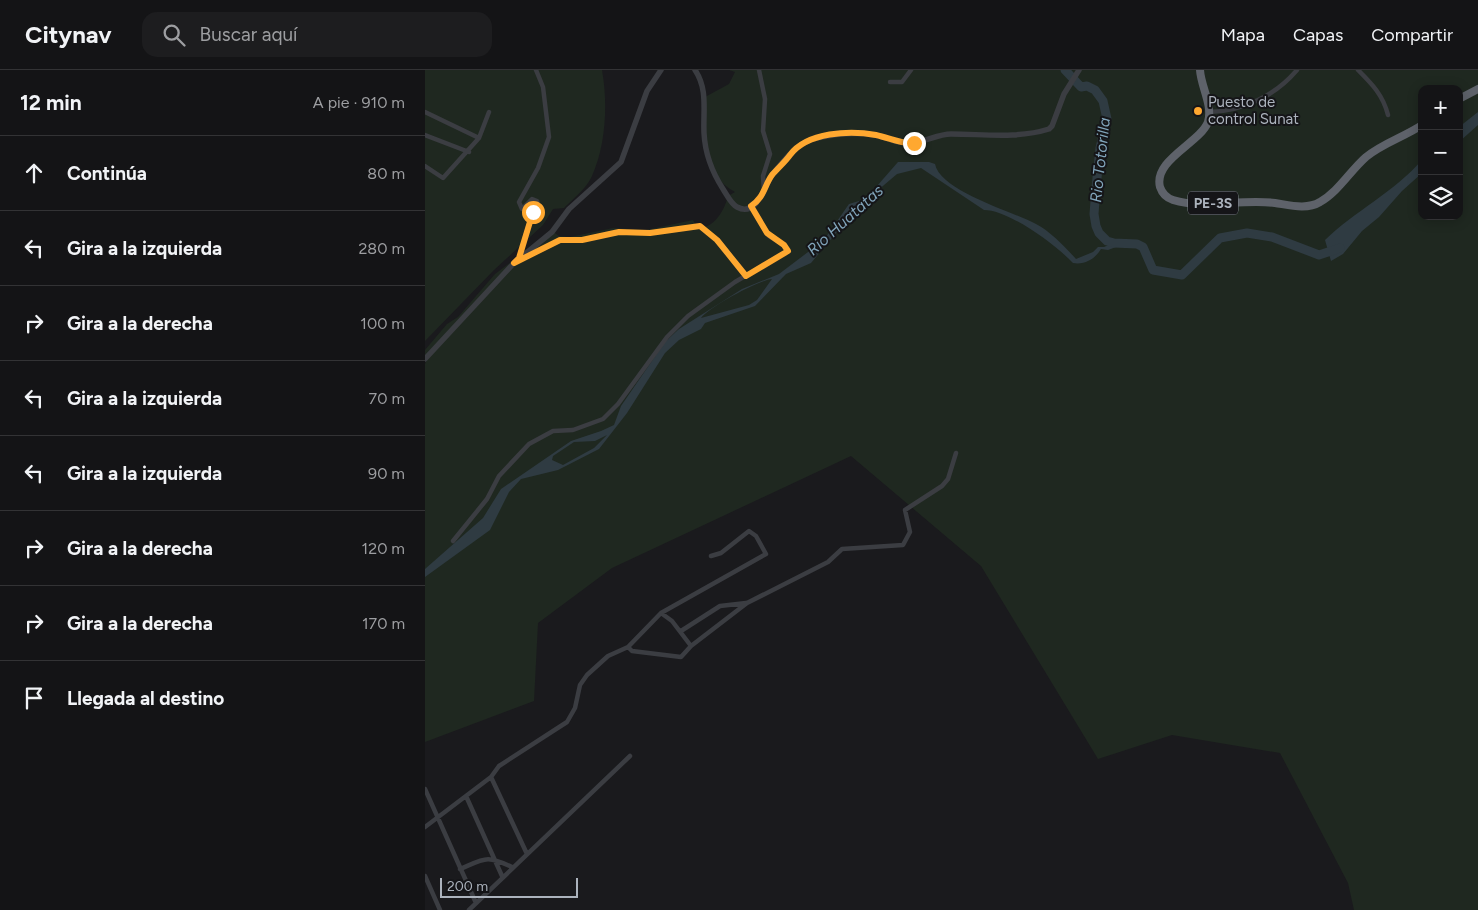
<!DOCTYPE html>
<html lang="es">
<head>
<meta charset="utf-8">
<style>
  :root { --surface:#141416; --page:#1d1d1f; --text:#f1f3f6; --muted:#9d9ea1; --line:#333335 }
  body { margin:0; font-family:Figtree,sans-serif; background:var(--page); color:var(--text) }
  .controls { position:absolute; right:15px; top:15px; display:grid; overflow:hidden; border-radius:10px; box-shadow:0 2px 12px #0003 }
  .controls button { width:45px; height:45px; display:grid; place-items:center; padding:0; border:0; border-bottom:1px solid var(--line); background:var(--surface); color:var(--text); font:25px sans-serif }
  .scale { position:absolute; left:15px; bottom:12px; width:138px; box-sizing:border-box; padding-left:5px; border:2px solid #acb3bd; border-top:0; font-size:14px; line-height:18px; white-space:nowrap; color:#acb3bd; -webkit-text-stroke:4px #151518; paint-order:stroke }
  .stop { position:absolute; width:15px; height:15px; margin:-11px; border:4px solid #ffa830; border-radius:50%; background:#fff }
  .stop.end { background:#ffa830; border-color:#fff; box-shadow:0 1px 5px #0008 }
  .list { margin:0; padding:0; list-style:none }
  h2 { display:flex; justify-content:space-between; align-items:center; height:65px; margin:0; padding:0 20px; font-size:21px }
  h2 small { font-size:16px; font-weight:400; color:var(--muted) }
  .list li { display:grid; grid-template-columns:32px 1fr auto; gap:15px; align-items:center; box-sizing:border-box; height:75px; padding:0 20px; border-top:1px solid var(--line) }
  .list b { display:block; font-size:19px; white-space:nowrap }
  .list em { font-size:16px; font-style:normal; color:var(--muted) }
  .icon { flex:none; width:28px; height:28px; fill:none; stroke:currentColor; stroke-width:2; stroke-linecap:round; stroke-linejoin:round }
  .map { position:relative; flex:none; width:1053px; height:840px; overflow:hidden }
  header { display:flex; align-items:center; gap:30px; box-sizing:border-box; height:70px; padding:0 25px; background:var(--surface); border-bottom:1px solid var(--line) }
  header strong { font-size:24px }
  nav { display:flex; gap:28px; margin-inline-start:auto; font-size:18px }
  .search { width:350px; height:45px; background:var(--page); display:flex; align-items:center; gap:12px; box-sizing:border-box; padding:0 18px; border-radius:15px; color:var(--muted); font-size:19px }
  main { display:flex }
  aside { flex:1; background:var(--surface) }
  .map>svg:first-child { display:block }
  .green { fill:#1f2820; fill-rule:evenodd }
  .water { fill:#2f3b42; fill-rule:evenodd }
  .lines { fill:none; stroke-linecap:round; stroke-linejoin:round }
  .river { stroke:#2f3b42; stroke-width:9 }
  .minor { stroke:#3b3d42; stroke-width:4.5 }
  .tertiary { stroke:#3b3d42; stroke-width:5.5 }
  .trunk { stroke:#5e626a; stroke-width:8 }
  .route { stroke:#ffa830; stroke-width:6 }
  .poi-dot { fill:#ffa830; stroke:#151518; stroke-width:2 }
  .labels { text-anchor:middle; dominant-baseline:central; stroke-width:4; stroke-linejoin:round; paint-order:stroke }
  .shield { fill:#151518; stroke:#7f848c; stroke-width:1 }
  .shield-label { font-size:14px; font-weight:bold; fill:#acb3bd }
  .poi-label { font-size:15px; fill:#acb3bd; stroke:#151518; text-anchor:start }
  .water-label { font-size:16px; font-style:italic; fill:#81a4ba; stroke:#151518 }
</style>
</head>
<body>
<header>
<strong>Citynav</strong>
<div class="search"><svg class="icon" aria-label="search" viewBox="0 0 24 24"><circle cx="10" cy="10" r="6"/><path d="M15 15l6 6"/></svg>Buscar aquí</div>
<nav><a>Mapa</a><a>Capas</a><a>Compartir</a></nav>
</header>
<main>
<aside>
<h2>12 min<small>A pie · 910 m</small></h2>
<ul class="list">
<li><svg class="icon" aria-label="ahead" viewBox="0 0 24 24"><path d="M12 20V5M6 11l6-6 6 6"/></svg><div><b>Continúa</b></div><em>80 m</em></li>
<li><svg class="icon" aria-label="left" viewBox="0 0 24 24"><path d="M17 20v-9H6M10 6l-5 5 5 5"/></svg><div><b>Gira a la izquierda</b></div><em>280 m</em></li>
<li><svg class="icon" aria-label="right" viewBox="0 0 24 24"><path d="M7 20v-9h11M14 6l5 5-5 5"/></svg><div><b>Gira a la derecha</b></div><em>100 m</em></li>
<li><svg class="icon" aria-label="left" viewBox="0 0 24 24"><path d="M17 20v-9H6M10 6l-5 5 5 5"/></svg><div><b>Gira a la izquierda</b></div><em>70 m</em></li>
<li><svg class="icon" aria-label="left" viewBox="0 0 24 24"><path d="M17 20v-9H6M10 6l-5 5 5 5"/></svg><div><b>Gira a la izquierda</b></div><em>90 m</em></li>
<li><svg class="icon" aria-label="right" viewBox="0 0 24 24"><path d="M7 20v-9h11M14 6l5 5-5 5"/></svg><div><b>Gira a la derecha</b></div><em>120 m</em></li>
<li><svg class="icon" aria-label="right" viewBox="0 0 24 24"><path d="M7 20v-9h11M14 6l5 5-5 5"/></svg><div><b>Gira a la derecha</b></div><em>170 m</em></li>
<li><svg class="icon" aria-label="arrive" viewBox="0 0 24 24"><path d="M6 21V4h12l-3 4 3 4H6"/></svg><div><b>Llegada al destino</b></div></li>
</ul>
</aside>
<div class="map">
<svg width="1053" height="840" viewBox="0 0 1053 840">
  <rect width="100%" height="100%" fill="#1a1a1d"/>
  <path class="green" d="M0 0H177C183 33 181 75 167 106 161 119 148 129 139 138L128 139 118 155 69 200 0 271Z
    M304 0H1053V840H929L923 813 855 683 747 665 673 689 556 496 426 386 187 498 113 553 109 631 0 672V294L2 289 0 288V280L22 254 33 247 70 204 127 161 134 166 145 167 188 158 221 160 268 150 273 159C289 157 299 142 303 126L310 122C274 102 281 63 280 27L304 14 310 2ZM997 19H1034V146H997Z"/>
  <path class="water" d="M1053 42V55L1034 72V57Z
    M997 90V103L977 121 954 147 937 161 918 184 906 191 900 170C930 141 969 122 997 90Z
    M473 92H504L510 94C515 121 589 142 611 154 625 161 640 177 651 189L668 182 673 177H679L686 174 691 177 683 180 676 179C670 189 660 195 648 193 631 175 584 140 559 140L496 98 472 104 432 138 386 193 361 204 330 236 280 253 276 259 254 270 240 283 202 343 174 379 133 400 96 409 84 422 65 460 0 507V499L58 448 76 419 146 371 176 361 189 355 196 336 240 272 254 259 317 219 354 204 391 176 401 167 424 134 434 131 445 124ZM347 209 332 230 324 235 276 248C283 238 333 210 347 209ZM182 365 169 378 138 395 127 390 128 386 149 372 170 371Z"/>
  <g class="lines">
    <path class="river" d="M640 0 656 17 662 16 670 20 678 31 682 49 675 78 671 118 669 144 671 156 674 163 682 171 689 173 712 174 718 177 728 200 757 205 795 168 822 163 847 167 894 185 915 178"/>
    <path class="minor" d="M334 0 340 29 338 61 345 84 338 106 339 121
      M933 0C947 14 958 25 963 45
      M465 12H477L486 0
      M0 42 54 68
      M784 42C818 41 850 26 872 0
      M0 65 44 82
      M0 96 18 108 54 68 64 42
      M94 188 106 146 113 134 112 131 107 129 97 139 94 132 113 98 124 67 118 17 111 0
      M95 190 135 170H157L194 162 225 163 275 156 293 170 321 206
      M28 471 62 429 74 406 104 374 128 361 148 360 178 349 193 334 242 267 263 246 310 212 363 181 359 175 344 166 326 136
      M236 543 247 551 266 576
      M256 561 295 536 321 533
      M203 577 207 581 256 587 266 576 322 533 403 492 417 479 478 475 485 462 480 440 517 416 523 409 531 383
      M66 707 102 784
      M0 719 51 833
      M41 726 77 806
      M0 757 66 707 74 696 142 652 150 638 155 615 162 605 183 586 203 577 236 543 341 484 331 466 324 461 296 483 286 486
      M35 799C61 788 61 785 87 797
      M0 806 15 840
      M44 840 205 686"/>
    <path class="tertiary" d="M270 0C283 19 278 41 279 63 280 83 287 102 298 119 302 125 306 134 312 137 332 148 340 115 347 105 359 90 372 72 392 68 411 64 430 62 449 65 460 66 470 73 482 73 498 74 511 64 526 64 559 64 592 69 624 59L627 56 639 24 654 0
      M0 289 89 193 127 162 144 139 196 92 222 21 236 0"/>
    <path class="trunk" d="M775 0C776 17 788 35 783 52 775 73 728 90 735 117 737 123 742 128 748 130 780 140 817 128 850 133 864 135 882 140 895 132 913 122 925 101 941 87 958 73 979 67 997 55
      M1034 29 1053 19"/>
  </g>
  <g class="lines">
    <path class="route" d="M108 142 94 188 89 193 135 170H157L194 162 225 163 275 156 292 170 321 206 363 181 359 175 342 163 326 136C339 128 339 116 347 105 353 98 360 92 365 85 382 62 425 60 451 65 465 68 475 74 489 73"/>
  </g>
  <circle class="poi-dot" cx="773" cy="41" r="5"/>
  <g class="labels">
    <rect class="shield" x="763" y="121.5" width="50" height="23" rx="4"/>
    <g class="shield-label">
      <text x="788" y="133">PE-3S</text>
    </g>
    <g class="poi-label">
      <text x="783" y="32">Puesto de<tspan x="783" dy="17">control Sunat</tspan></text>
    </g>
    <g class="water-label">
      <text transform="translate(675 90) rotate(-84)">Rio Totorilla</text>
      <text transform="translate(420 150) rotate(-42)">Rio Huatatas</text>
    </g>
  </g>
</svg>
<div class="controls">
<button>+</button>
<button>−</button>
<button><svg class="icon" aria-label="layers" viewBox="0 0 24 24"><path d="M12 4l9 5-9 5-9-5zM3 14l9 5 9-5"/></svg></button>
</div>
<div class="scale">200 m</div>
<div class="stop" style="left:108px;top:142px"></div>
<div class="stop end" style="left:489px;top:73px"></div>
</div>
</main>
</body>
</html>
